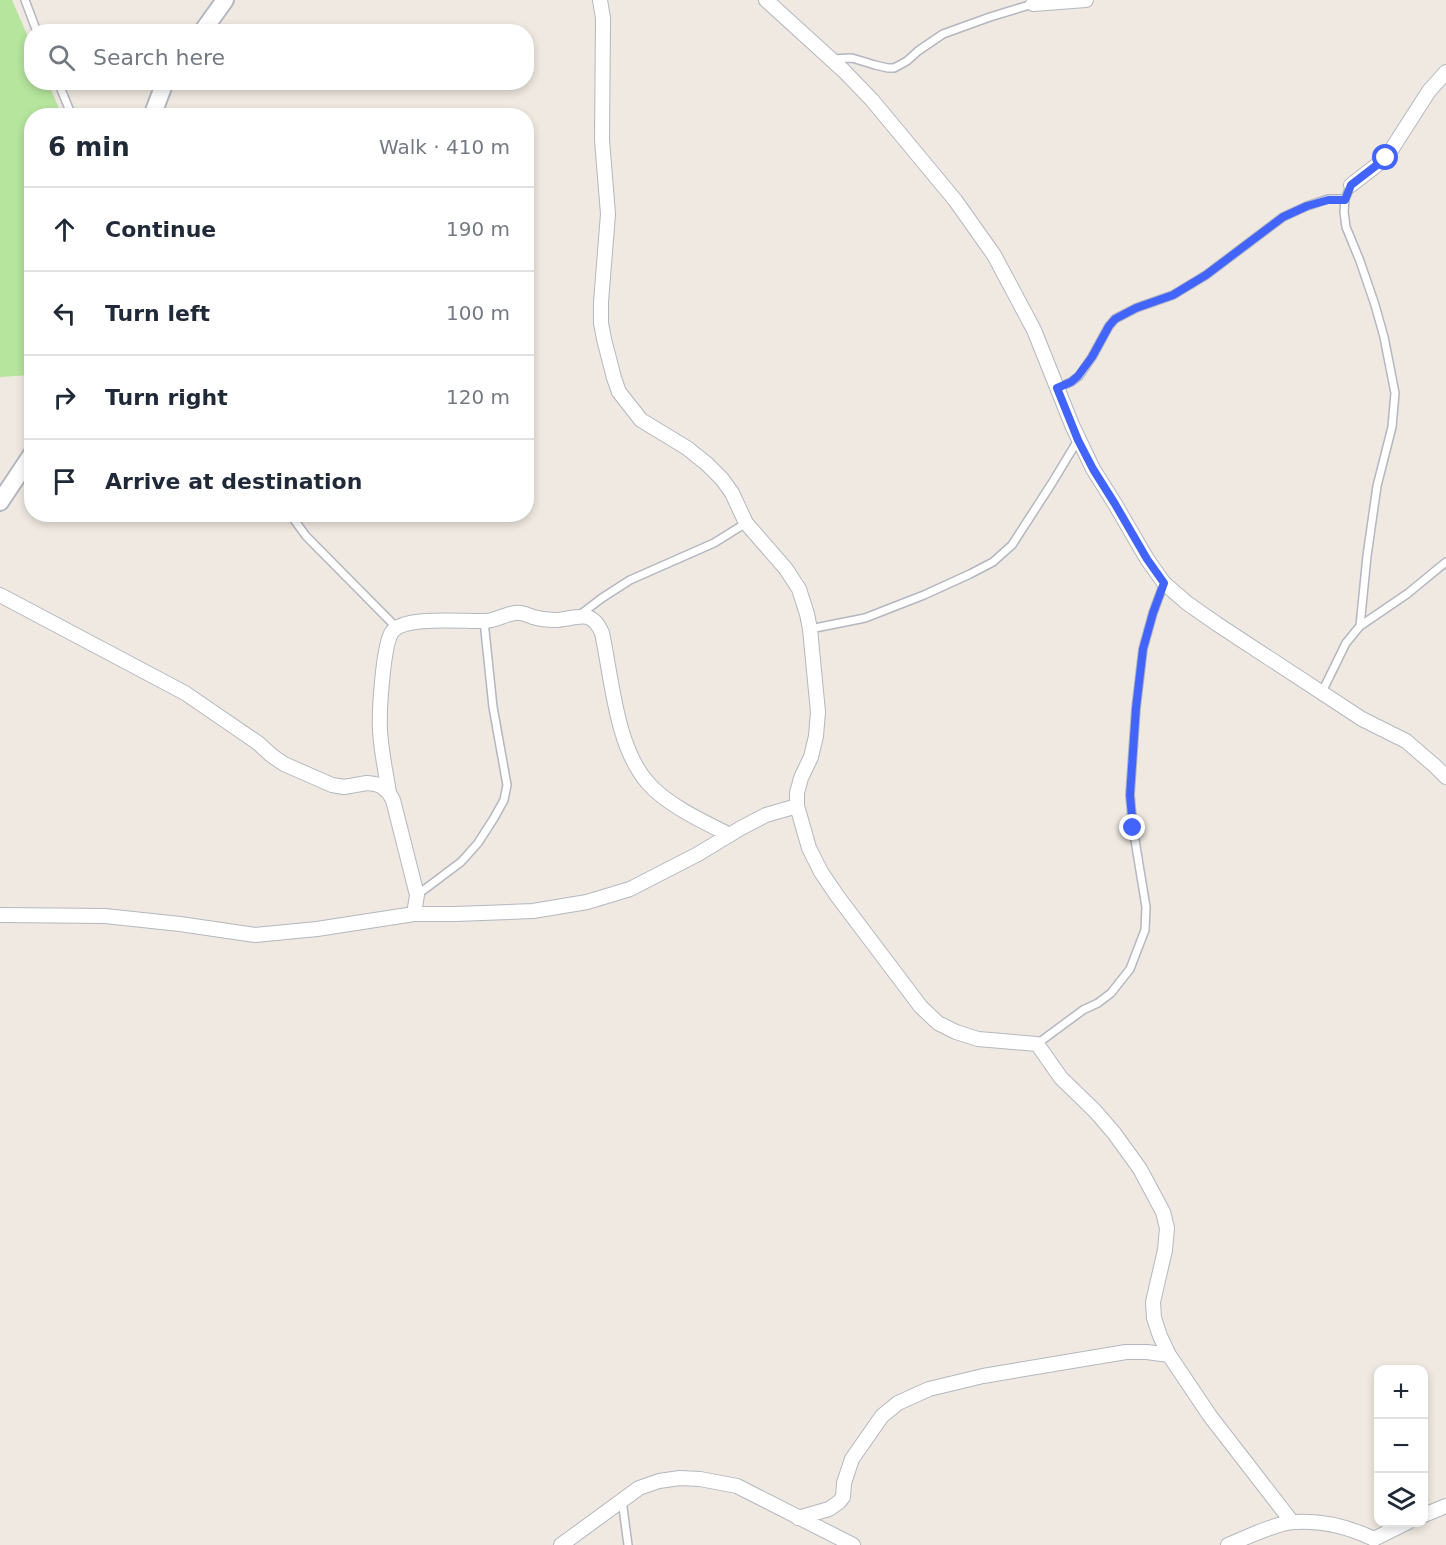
<!DOCTYPE html>
<html lang="en">
<head>
<meta charset="utf-8">
<style>
  :root { --surface:#fff; --page:#f6f6f7; --text:#1f2937; --muted:#747a83; --line:#e0e1e3 }
  body { margin:0; font-family:"DejaVu Sans",sans-serif; background:var(--page); color:var(--text) }
  .controls { position:absolute; right:18px; bottom:18px; display:grid; overflow:hidden; border-radius:12px; box-shadow:0 3px 9px #0003 }
  .controls button { width:54px; height:54px; display:grid; place-items:center; padding:0; border:0; border-bottom:2px solid var(--line); background:var(--surface); color:var(--text); font:30px sans-serif }
  .stop { position:absolute; width:18px; height:18px; margin:-14px; border:4px solid #4264fb; border-radius:50%; background:#fff }
  .stop.end { background:#4264fb; border-color:#fff; box-shadow:0 2px 6px #0008 }
  .list { margin:0; padding:0; list-style:none }
  h2 { display:flex; justify-content:space-between; align-items:center; height:78px; margin:0; padding:0 24px; font-size:26px }
  h2 small { font-size:20px; font-weight:400; color:var(--muted) }
  .list li { display:grid; grid-template-columns:39px 1fr auto; gap:18px; align-items:center; box-sizing:border-box; height:84px; padding:0 24px; border-top:2px solid var(--line) }
  .list b { display:block; font-size:22px; white-space:nowrap }
  .list em { font-size:20px; font-style:normal; color:var(--muted) }
  .icon { flex:none; width:33px; height:33px; fill:none; stroke:currentColor; stroke-width:2; stroke-linecap:round; stroke-linejoin:round }
  .map { position:relative; flex:none; width:1446px; height:1545px; overflow:hidden }
  .search { position:absolute; background:var(--surface); box-shadow:0 3px 9px #0003; left:24px; top:24px; width:510px; height:66px; display:flex; align-items:center; gap:15px; box-sizing:border-box; padding:0 21px; border-radius:24px; color:var(--muted); font-size:22px }
  .panel { position:absolute; background:var(--surface); box-shadow:0 3px 9px #0003; left:24px; top:108px; width:510px; height:414px; border-radius:24px }
  .map>svg:first-child { display:block }
  .green { fill:#b6e59e }
  .lines { fill:none; stroke-linecap:round; stroke-linejoin:round }
  .service-casing { stroke:#b4b7c1; stroke-width:10 }
  .minor-casing { stroke:#b4b7c1; stroke-width:16 }
  .tertiary-casing { stroke:#b4b7c1; stroke-width:20 }
  .service { stroke:#fff; stroke-width:7 }
  .minor { stroke:#fff; stroke-width:14 }
  .tertiary { stroke:#fff; stroke-width:16 }
  .route { stroke:#4264fb; stroke-width:8 }
</style>
</head>
<body>
<div class="map">
<svg width="1446" height="1545" viewBox="0 0 1446 1545">
  <rect width="100%" height="100%" fill="#efe9e1"/>
  <path class="green" d="M0 0H12L31 44 32 82 48 83 62 115 32 116 31 375 0 377Z"/>
  <g class="lines">
    <defs>
      <path id="service" d="M25 0 37 32
        M831 59 852 58 875 65 888 68H894L907 61 918 51 943 34 990 17 1036 3
        M58 82 72 116
        M1351 185 1345 199 1344 212 1346 227 1360 261 1375 305 1384 337 1395 393 1392 427 1377 486 1367 556 1360 626
        M1057 388 1071 382 1079 376 1092 357 1109 326 1115 319 1136 308 1173 295 1206 275 1283 217 1307 206 1328 199H1345
        M290 514 306 536 396 627
        M581 614 602 598 630 580 714 543 746 523
        M810 629 865 618 924 595 970 574 993 562 1012 545 1052 483 1078 440
        M1322 692 1346 643 1360 626 1407 594 1446 562
        M417 895 461 862 478 843 494 818 504 800 507 785 493 707 484 621
        M1037 1044 1083 1010 1098 1003 1111 993 1130 969 1145 930 1146 907 1133 828 1130 795 1136 708 1143 649 1153 613 1164 583
        M622 1500 628 1545"/>
      <path id="minor" d="M600 0 603 18 602 140 608 214 601 302V323L604 339 614 378 619 392 641 420 687 448 707 464 722 479 732 493 746 523 786 569 799 589 807 614 810 629 818 712 816 736 811 757 801 778 797 793V806L809 848 821 872 838 897 921 1007 938 1023 956 1032 978 1039 1037 1044 1061 1078 1095 1111 1114 1133 1140 1169 1163 1212 1167 1228 1165 1250 1153 1302 1154 1318 1160 1336 1169 1355 1210 1416 1292 1522
        M766 0 844 71 872 100 955 200 994 255 1034 330 1072 425 1093 469 1115 504 1147 559 1164 583 1187 603 1217 624 1362 719 1406 741 1435 766 1446 777
        M1033 4 1086 0
        M1351 185 1386 158 1429 91 1446 72
        M0 595 185 693 258 743 271 755 284 764 332 785 344 787 367 783 375 784 381 786 389 793 393 800 417 895 414 914
        M389 793C386 773 381 751 380 730 379 712 383 645 392 632 404 615 465 622 485 621 496 621 505 614 515 613 522 612 527 615 533 617 540 619 548 620 555 620 565 620 577 615 587 617 595 619 599 626 602 633 612 679 616 747 648 783 667 805 704 822 730 835
        M0 915 105 916 180 924 255 935 317 929 414 914H455L533 911 587 902 630 889 698 854 741 828 766 815 797 806
        M1424 1515 1446 1506
        M798 1518 829 1509 839 1502 843 1497 844 1483 852 1459 882 1416 898 1403 929 1389 983 1376 1126 1352H1147L1169 1355
        M561 1545 639 1488 659 1481 680 1478 700 1479 737 1486 853 1545
        M1228 1545C1245 1538 1276 1523 1294 1522 1322 1520 1349 1527 1374 1539L1408 1522"/>
      <path id="tertiary" d="M202 32 225 0
        M152 116 165 82
        M0 502 32 454"/>
    </defs>
    <use href="#service" class="service-casing"/>
    <use href="#minor" class="minor-casing"/>
    <use href="#tertiary" class="tertiary-casing"/>
    <use href="#service" class="service"/>
    <use href="#minor" class="minor"/>
    <use href="#tertiary" class="tertiary"/>
  </g>
  <g class="lines">
    <path class="route" d="M1133 828 1130 795 1136 708 1143 649 1153 613 1164 583 1147 559 1115 504 1093 469 1078 440 1057 388 1071 382 1078 376 1092 357 1109 326 1115 319 1136 308 1173 295 1206 275 1283 217 1307 206 1328 200H1345L1351 185 1386 158"/>
  </g>
</svg>
<div class="controls">
<button>+</button>
<button>−</button>
<button><svg class="icon" aria-label="layers" viewBox="0 0 24 24"><path d="M12 4l9 5-9 5-9-5zM3 14l9 5 9-5"/></svg></button>
</div>
<div class="stop" style="left:1386px;top:158px"></div>
<div class="stop end" style="left:1133px;top:828px"></div>
<div class="search"><svg class="icon" aria-label="search" viewBox="0 0 24 24"><circle cx="10" cy="10" r="6"/><path d="M15 15l6 6"/></svg>Search here</div>
<section class="panel">
<h2>6 min<small>Walk · 410 m</small></h2>
<ul class="list">
<li><svg class="icon" aria-label="ahead" viewBox="0 0 24 24"><path d="M12 20V5M6 11l6-6 6 6"/></svg><div><b>Continue</b></div><em>190 m</em></li>
<li><svg class="icon" aria-label="left" viewBox="0 0 24 24"><path d="M17 20v-9H6M10 6l-5 5 5 5"/></svg><div><b>Turn left</b></div><em>100 m</em></li>
<li><svg class="icon" aria-label="right" viewBox="0 0 24 24"><path d="M7 20v-9h11M14 6l5 5-5 5"/></svg><div><b>Turn right</b></div><em>120 m</em></li>
<li><svg class="icon" aria-label="arrive" viewBox="0 0 24 24"><path d="M6 21V4h12l-3 4 3 4H6"/></svg><div><b>Arrive at destination</b></div></li>
</ul>
</section>
</div>
</body>
</html>
